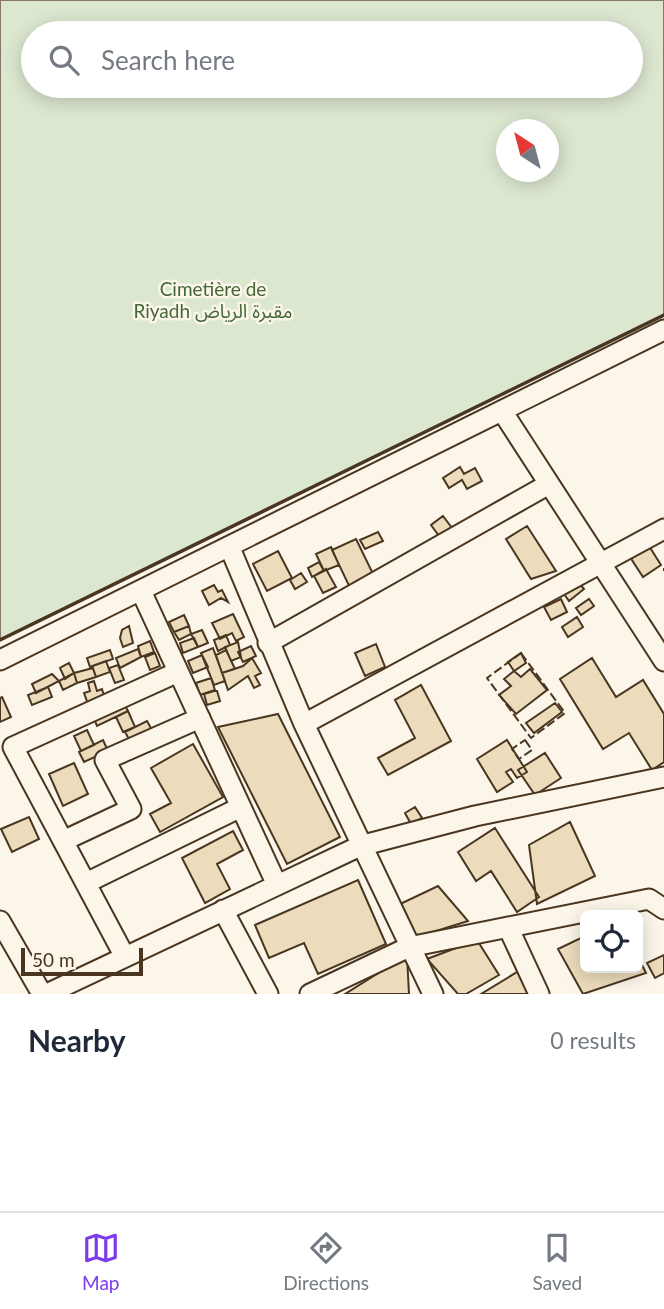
<!DOCTYPE html>
<html lang="en">
<head>
<meta charset="utf-8">
<style>
  :root { --surface:#fff; --page:#f2f2f3; --text:#1f2937; --muted:#747a83; --line:#e0e1e3; --accent:#7c3aed }
  body { margin:0; font-family:Lato,"Noto Sans Arabic",sans-serif; background:var(--page); color:var(--text) }
  .controls { position:absolute; right:21px; bottom:21px; display:grid; overflow:hidden; border-radius:10px; box-shadow:0 4px 18px #0003 }
  .controls button { width:63px; height:63px; display:grid; place-items:center; padding:0; border:0; border-bottom:2px solid var(--line); background:var(--surface); color:var(--text); font:35px sans-serif }
  .compass { position:absolute; left:496px; top:119px; width:63px; height:63px; border-radius:50%; background:var(--surface); box-shadow:0 4px 18px #0003; rotate:324deg }
  .scale { position:absolute; left:21px; bottom:18px; width:122px; box-sizing:border-box; padding-left:7px; border:4px solid #4a3520; border-top:0; font-size:19px; line-height:24px; white-space:nowrap; color:#4a3520; -webkit-text-stroke:5px #fbf6e9; paint-order:stroke }
  .list { margin:0; padding:0; list-style:none }
  h2 { display:flex; justify-content:space-between; align-items:center; height:91px; margin:0; padding:0 28px; font-size:30px }
  h2 small { font-size:23px; font-weight:400; color:var(--muted) }
  .icon { flex:none; width:38px; height:38px; fill:none; stroke:currentColor; stroke-width:2; stroke-linecap:round; stroke-linejoin:round }
  .map { position:relative; flex:none; width:664px; height:994px; overflow:hidden }
  .search { position:absolute; background:var(--surface); box-shadow:0 4px 18px #0003; left:21px; right:21px; top:21px; height:77px; display:flex; align-items:center; gap:18px; box-sizing:border-box; padding:0 24px; border-radius:38px; color:var(--muted); font-size:26px }
  .sheet { height:217px; background:var(--surface) }
  nav { display:flex; justify-content:space-around; align-items:center; box-sizing:border-box; height:98px; border-top:2px solid var(--line); background:var(--surface); font-size:19px; color:var(--muted) }
  nav a { display:grid; justify-items:center; gap:4px }
  nav .on { color:var(--accent) }
  .map>svg:first-child { display:block }
  .green { fill:#dce7d0; stroke:#887966; stroke-width:2; fill-rule:evenodd }
  .building { fill:#ecdcbc; stroke:#4a3520; stroke-width:2 }
  .lines { fill:none; stroke-linecap:round; stroke-linejoin:round }
  .minor-casing { stroke:#4a3520; stroke-width:23 }
  .minor { stroke:#fbf6e9; stroke-width:19 }
  .fence { stroke:#4a3520; stroke-width:2; stroke-dasharray:9 3.5; stroke-linecap:butt }
  .wall { stroke:#4a3520; stroke-width:3.5 }
  .labels { text-anchor:middle; dominant-baseline:central; stroke-width:5; stroke-linejoin:round; paint-order:stroke }
  .park-label { font-size:19px; fill:#436837; stroke:#fbf6e9 }
</style>
</head>
<body>
<div class="map">
<svg width="664" height="994" viewBox="0 0 664 994">
  <rect width="100%" height="100%" fill="#fbf6e9"/>
  <path class="green" d="M0 0H664V315L0 640ZM33 33H631V86H33ZM506 130H548V172H506Z"/>
  <path class="building" d="M460 467 464 474 475 468 482 481 467 489 462 480 449 488 443 478Z
    M443 516 452 528 439 536 431 525Z
    M527 526 556 571 531 579 506 539Z
    M378 532 383 541 365 549 360 540Z
    M356 539 376 580 352 592 332 550Z
    M649 546 661 565 643 577 630 557Z
    M331 547 339 565 324 571 316 554Z
    M278 551 292 578 267 591 253 564Z
    M319 562 324 571 312 577 308 568Z
    M326 569 336 587 323 593 314 576Z
    M301 573 307 582 295 589 290 580Z
    M576 580 584 589 569 601 562 591Z
    M214 585 218 592 222 590 228 602 221 598 209 605 202 591Z
    M561 599 567 612 551 620 544 607Z
    M589 599 594 606 581 615 576 608Z
    M233 614 244 637 236 641 232 633 220 639 212 623Z
    M184 615 189 626 174 632 169 622Z
    M577 617 583 627 568 637 562 627Z
    M129 626 133 643 123 647 120 638 122 630Z
    M189 626 191 634 179 640 174 632Z
    M202 630 208 643 198 647 191 634Z
    M226 635 230 645 218 651 214 640Z
    M194 638 198 647 183 653 180 643Z
    M150 641 154 652 141 657 138 646Z
    M238 642 241 657 231 661 225 647Z
    M376 644 385 667 365 676 355 653Z
    M251 646 256 656 243 662 238 652Z
    M213 648 225 681 214 685 201 653Z
    M138 649 141 657 120 668 116 658Z
    M110 650 113 659 90 667 87 658Z
    M226 650 235 669 222 673 216 655Z
    M155 653 160 666 150 670 145 657Z
    M521 653 526 663 514 671 508 662Z
    M202 655 208 667 193 673 188 661Z
    M252 658 261 673 255 676 260 685 254 688 248 676 228 690 222 673 243 666Z
    M592 658 616 697 643 680 664 714V762L652 770 629 733 603 749 560 679Z
    M106 661 110 672 96 677 92 666Z
    M69 663 74 673 65 679 60 668Z
    M118 665 124 680 115 683 109 668Z
    M93 668 96 677 77 683 74 673Z
    M530 669 547 690 516 714 499 695 511 686 504 679 514 671 521 677Z
    M74 673 77 683 63 690 59 681Z
    M52 674 59 681 36 693 32 684Z
    M211 678 215 690 200 695 196 683Z
    M94 681 97 691 102 689 105 699 88 704 84 693 90 691 88 683Z
    M421 685 451 741 388 775 378 758 415 738 395 700Z
    M48 687 52 697 32 705 28 695Z
    M214 691H217L220 701 207 705 204 694Z
    M2 697 11 717 0 722V698Z
    M123 702 128 711 97 726 93 716Z
    M555 703 562 712 534 733 526 723Z
    M128 711 135 727 123 732 116 717Z
    M278 714 340 837 287 864 218 727Z
    M147 721 152 730 130 741 125 732Z
    M87 730 94 745 81 751 74 736Z
    M103 740 108 751 84 762 79 752Z
    M507 740 527 772 517 778 511 769 506 772 513 782 497 792 477 759Z
    M193 744 223 797 160 832 150 814 171 803 151 768Z
    M545 753 561 778 535 795 518 770Z
    M74 763 88 794 63 806 49 774Z
    M415 807 422 818 411 824 405 813Z
    M29 817 39 839 12 852 1 829Z
    M570 822 595 876 537 904 529 845Z
    M495 828 539 897 517 912 491 871 476 881 458 852Z
    M233 831 243 850 217 864 230 889 205 903 182 858Z
    M358 880 386 944 318 974 304 943 269 958 255 925Z
    M438 886 468 921 414 938 398 905Z
    M585 936V968H638V957L646 973 583 994 558 949Z
    M477 940 499 975 466 994H458L427 959Z
    M407 955 409 994H345Z
    M664 955V973L655 978 647 963Z
    M522 969 535 994H481Z"/>
  <g class="lines">
    <defs>
      <path id="minor" d="M502 411 664 661
        M230 548 304 724 433 994
        M141 591 277 885
        M268 643 549 484
        M0 660 664 330
        M304 724 664 529
        M63 841 131 809 105 760 200 718
        M86 883 241 807
        M223 910 268 994
        M0 921 42 994
        M508 927 539 994
        M125 957 13 747 178 672
        M47 994 360 846 475 816 664 777
        M310 994 409 947 649 899 664 909"/>
    </defs>
    <use href="#minor" class="minor-casing"/>
    <use href="#minor" class="minor"/>
    <path class="fence" d="M664 568V571
      M521 653 565 713 531 738 487 678Z
      M525 740 532 750 519 759 512 749Z"/>
    <path class="wall" d="M0 640 664 315"/>
  </g>
  <g class="labels">
    <g class="park-label">
      <text x="213" y="288">Cimetière de<tspan x="213" dy="22">Riyadh مقبرة الرياض</tspan></text>
    </g>
  </g>
</svg>
<div class="controls">
<button><svg class="icon" aria-label="locate" viewBox="0 0 24 24"><circle cx="12" cy="12" r="6"/><path d="M12 2v4M12 18v4M2 12h4M18 12h4"/></svg></button>
</div>
<svg class="compass" viewBox="-18 -18 36 36"><path d="M0-13l5 13h-10z" fill="#e53935"/><path d="M0 13l5-13h-10z" fill="#747a83"/></svg>
<div class="scale">50 m</div>
<div class="search"><svg class="icon" aria-label="search" viewBox="0 0 24 24"><circle cx="10" cy="10" r="6"/><path d="M15 15l6 6"/></svg>Search here</div>
</div>
<section class="sheet">
<h2>Nearby<small>0 results</small></h2>
<ul class="list">
</ul>
</section>
<nav>
<a class="on"><svg class="icon" aria-label="map" viewBox="0 0 24 24"><path d="M3 6l6-2 6 2 6-2v14l-6 2-6-2-6 2zM9 4v14M15 6v14"/></svg>Map</a>
<a><svg class="icon" aria-label="directions" viewBox="0 0 24 24"><path d="M12 3l9 9-9 9-9-9zM9 14v-3h6M13 9l2 2-2 2"/></svg>Directions</a>
<a><svg class="icon" aria-label="saved" viewBox="0 0 24 24"><path d="M7 4h10v16l-5-4-5 4z"/></svg>Saved</a>
</nav>
</body>
</html>
